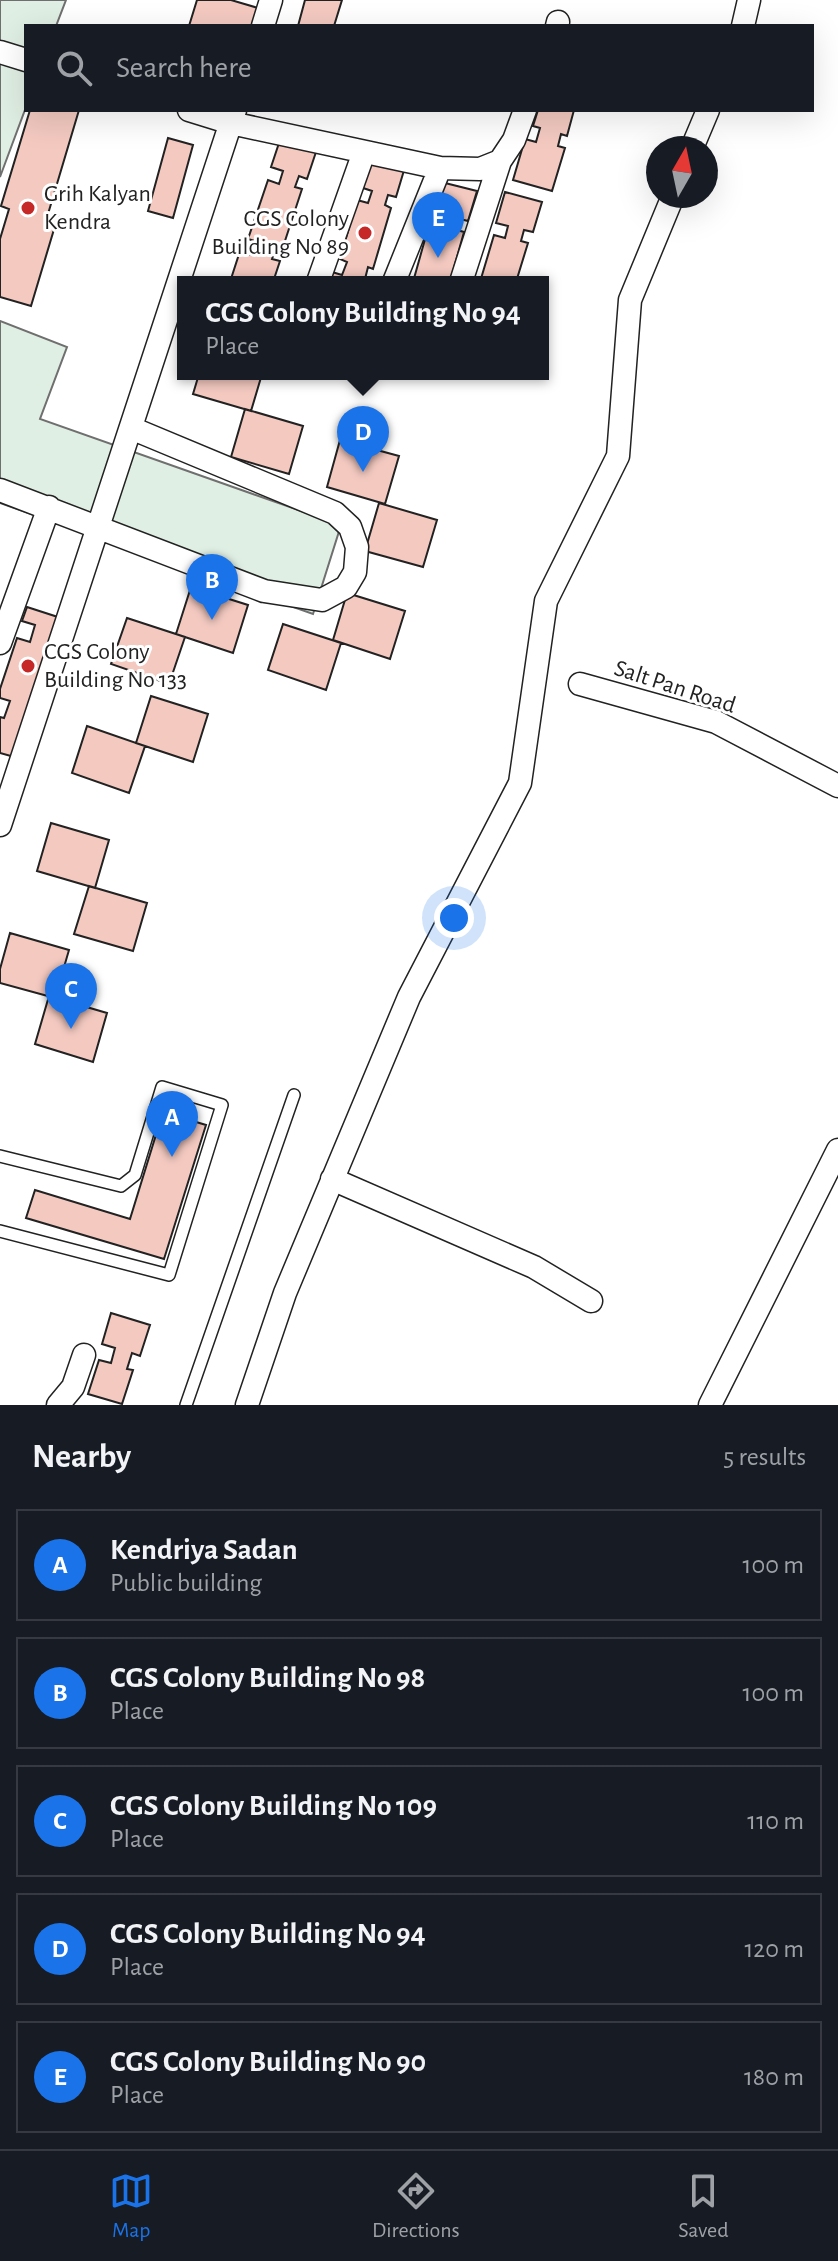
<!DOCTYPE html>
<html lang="en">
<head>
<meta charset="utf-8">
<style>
  :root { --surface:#171b24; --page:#242831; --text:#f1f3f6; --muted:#9ea1a6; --line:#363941; --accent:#1a73e8 }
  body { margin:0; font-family:"Alegreya Sans",sans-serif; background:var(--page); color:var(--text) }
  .compass { position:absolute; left:646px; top:136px; width:72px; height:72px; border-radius:50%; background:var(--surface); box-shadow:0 8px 32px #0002; rotate:9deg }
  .you { position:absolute; left:454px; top:918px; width:28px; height:28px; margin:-20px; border:6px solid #fff; border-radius:50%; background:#1a73e8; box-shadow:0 0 0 12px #1a73e833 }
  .badge { display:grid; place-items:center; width:52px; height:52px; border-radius:50%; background:var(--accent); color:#fff; font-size:26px; font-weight:700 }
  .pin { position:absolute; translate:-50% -66px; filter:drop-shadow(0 2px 4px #0008) }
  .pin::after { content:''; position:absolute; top:42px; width:28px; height:24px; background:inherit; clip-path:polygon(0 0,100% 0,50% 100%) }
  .popup { position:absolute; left:177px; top:276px; width:372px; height:104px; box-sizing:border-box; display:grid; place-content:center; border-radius:0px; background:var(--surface); filter:drop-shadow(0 2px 6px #0005); font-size:26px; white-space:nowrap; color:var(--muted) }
  .popup b { font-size:30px; color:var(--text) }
  .popup::after { content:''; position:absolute; left:50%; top:100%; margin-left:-16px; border:16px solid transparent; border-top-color:var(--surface) }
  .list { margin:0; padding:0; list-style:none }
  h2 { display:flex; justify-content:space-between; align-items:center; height:104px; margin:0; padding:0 32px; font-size:34px }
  h2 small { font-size:26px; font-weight:400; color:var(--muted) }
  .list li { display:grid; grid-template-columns:52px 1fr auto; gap:24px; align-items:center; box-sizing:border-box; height:112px; margin:0 16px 16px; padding:0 16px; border:2px solid var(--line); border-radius:0px }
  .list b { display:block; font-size:30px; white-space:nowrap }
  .list p { margin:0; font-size:26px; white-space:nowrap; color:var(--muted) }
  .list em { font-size:26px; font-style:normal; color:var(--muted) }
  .icon { flex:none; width:44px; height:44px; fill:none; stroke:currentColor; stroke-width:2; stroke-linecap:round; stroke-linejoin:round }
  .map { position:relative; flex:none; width:838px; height:1405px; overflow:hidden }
  .search { position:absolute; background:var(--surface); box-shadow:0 8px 32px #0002; left:24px; right:24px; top:24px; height:88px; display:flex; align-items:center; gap:20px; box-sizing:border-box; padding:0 28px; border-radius:0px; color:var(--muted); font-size:30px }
  .sheet { height:744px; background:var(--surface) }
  nav { display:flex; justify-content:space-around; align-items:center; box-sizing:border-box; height:112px; border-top:2px solid var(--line); background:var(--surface); font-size:22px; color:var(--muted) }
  nav a { display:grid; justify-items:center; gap:4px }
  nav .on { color:var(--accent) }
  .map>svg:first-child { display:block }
  .green { fill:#e0efe3; stroke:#6f6f6f; stroke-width:2 }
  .building { fill:#f3c9c0; stroke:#222; stroke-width:2 }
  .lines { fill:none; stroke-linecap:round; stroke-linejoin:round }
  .lane-casing { stroke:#222; stroke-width:14 }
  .street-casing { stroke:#222; stroke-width:25 }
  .lane { stroke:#fff; stroke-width:11 }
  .street { stroke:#fff; stroke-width:22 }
  .poi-dot { fill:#c62828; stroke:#fff; stroke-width:3 }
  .labels { text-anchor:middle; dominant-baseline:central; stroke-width:6; stroke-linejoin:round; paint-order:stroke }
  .poi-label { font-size:24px; fill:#222; stroke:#fff; text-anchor:start }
  .street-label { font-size:24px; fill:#222; stroke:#fff }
</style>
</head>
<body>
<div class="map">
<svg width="838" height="1405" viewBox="0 0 838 1405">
  <rect width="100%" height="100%" fill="#fff"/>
  <path class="green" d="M0 0H66L56 26H26V107L0 177Z
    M0 321 67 347 40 419 341 525 313 614 0 503Z"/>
  <path class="building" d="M197 0H231L258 8 252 26H189Z
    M305 0H342L334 26H298Z
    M30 110H79L48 214 58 216 31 306 0 297V239L9 209 1 206Z
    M538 110H574L567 136 561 134 558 146 565 148 552 191 513 180 525 139 536 142 540 128 533 126Z
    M281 137 317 149 307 179 299 176 295 187 302 189 282 250 276 248 272 259 280 261 273 282H230L240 251 251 255 255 241 248 239 268 180 279 184 283 171 271 167Z
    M168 138 193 145 173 218 148 211Z
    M369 157 405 167 396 197 388 195 385 205 391 208 373 269 368 267 365 279 371 282H329L332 272 342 275 347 262 340 259 357 200 368 203 372 191 360 187Z
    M441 182 477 191 468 221 460 219 457 230 464 232 450 282H413L429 225 441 228 444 215 432 212Z
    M505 192 542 202 533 232 524 230 521 241 528 243 516 282H480L494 235 505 238 508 226 496 223Z
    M199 374H262L251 411 193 394Z
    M245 409 303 426 289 474 231 457Z
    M340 440 399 456 385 504 327 487Z
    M379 503 437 520 423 567 365 551Z
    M191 587 248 605 233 653 176 634Z
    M347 593 405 611 390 659 333 640Z
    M27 607 64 619 18 758 0 753V717L4 718 10 701 0 698V689L17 638 30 642 35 625 22 621Z
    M127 618 185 637 169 684 111 664Z
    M283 624 341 643 326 690 268 670Z
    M151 696 208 714 193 762 136 743Z
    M87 726 145 746 129 793 72 773Z
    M51 823 109 840 95 888 37 871Z
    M89 886 147 903 133 951 74 934Z
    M10 933 69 950 55 998 0 983V969Z
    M49 996 107 1013 93 1062 35 1044Z
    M163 1112 206 1125 164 1259 26 1218 35 1190 130 1219Z
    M111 1313 150 1325 140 1356 132 1353 127 1369 133 1370 122 1404 88 1394 99 1360 111 1363 115 1348 102 1344Z"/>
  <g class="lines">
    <defs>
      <path id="lane" d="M0 1156 121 1186 135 1175 162 1087 222 1105 169 1275 0 1231
        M186 1405 294 1095"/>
      <path id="street" d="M263 26 271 0
        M557 26 558 22
        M743 26 749 0
        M0 52 26 60
        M189 110 231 123 440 168 480 169 500 161 514 140 525 110
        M692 148 708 110
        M318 282 364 152
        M394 282 440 168
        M461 282 500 161
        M0 490 264 591 322 600 346 587 355 572 357 547 350 527 335 513 131 428
        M0 643 49 507
        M580 684 716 722 838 786
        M0 825 235 110
        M332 1179 534 1267 591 1301
        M58 1405 73 1387 84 1355
        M247 1405 285 1293 409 997 520 783 546 601 618 456 630 300 673 196
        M710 1405 838 1150"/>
    </defs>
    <use href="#lane" class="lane-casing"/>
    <use href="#street" class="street-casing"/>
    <use href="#lane" class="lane"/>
    <use href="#street" class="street"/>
  </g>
  <g class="poi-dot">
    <circle cx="28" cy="208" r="8"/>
    <circle cx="365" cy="233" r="8"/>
    <circle cx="28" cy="666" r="8"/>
  </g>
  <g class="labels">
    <g class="poi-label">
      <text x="44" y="194">Grih Kalyan<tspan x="44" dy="28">Kendra</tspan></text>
      <text x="349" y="219" text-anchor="end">CGS Colony<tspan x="349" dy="28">Building No 89</tspan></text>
      <text x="44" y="652">CGS Colony<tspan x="44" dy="28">Building No 133</tspan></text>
    </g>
    <g class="street-label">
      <text transform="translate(675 687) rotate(18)">Salt Pan Road</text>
    </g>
  </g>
</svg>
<svg class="compass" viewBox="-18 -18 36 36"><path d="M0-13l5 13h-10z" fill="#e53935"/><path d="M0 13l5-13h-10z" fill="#9ea1a6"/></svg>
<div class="you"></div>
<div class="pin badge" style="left:172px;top:1157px">A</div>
<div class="pin badge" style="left:212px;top:620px">B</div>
<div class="pin badge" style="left:71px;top:1029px">C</div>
<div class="pin badge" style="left:363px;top:472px">D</div>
<div class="popup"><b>CGS Colony Building No 94</b>Place</div>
<div class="pin badge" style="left:438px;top:258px">E</div>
<div class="search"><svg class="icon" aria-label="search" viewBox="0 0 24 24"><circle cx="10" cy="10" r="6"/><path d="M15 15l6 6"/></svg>Search here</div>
</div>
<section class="sheet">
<h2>Nearby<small>5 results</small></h2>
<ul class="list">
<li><span class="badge">A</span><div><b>Kendriya Sadan</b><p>Public building</p></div><em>100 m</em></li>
<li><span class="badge">B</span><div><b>CGS Colony Building No 98</b><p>Place</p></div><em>100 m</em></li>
<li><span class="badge">C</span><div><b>CGS Colony Building No 109</b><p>Place</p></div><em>110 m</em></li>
<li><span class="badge">D</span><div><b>CGS Colony Building No 94</b><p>Place</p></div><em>120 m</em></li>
<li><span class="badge">E</span><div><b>CGS Colony Building No 90</b><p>Place</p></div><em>180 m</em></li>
</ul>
</section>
<nav>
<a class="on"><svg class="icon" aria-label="map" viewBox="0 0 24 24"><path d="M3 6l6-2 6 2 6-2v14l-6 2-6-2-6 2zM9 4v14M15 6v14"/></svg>Map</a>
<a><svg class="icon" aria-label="directions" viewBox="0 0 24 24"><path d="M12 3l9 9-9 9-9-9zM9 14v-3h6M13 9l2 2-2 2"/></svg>Directions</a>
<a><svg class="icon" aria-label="saved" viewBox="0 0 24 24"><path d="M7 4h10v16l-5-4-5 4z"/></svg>Saved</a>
</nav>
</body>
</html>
